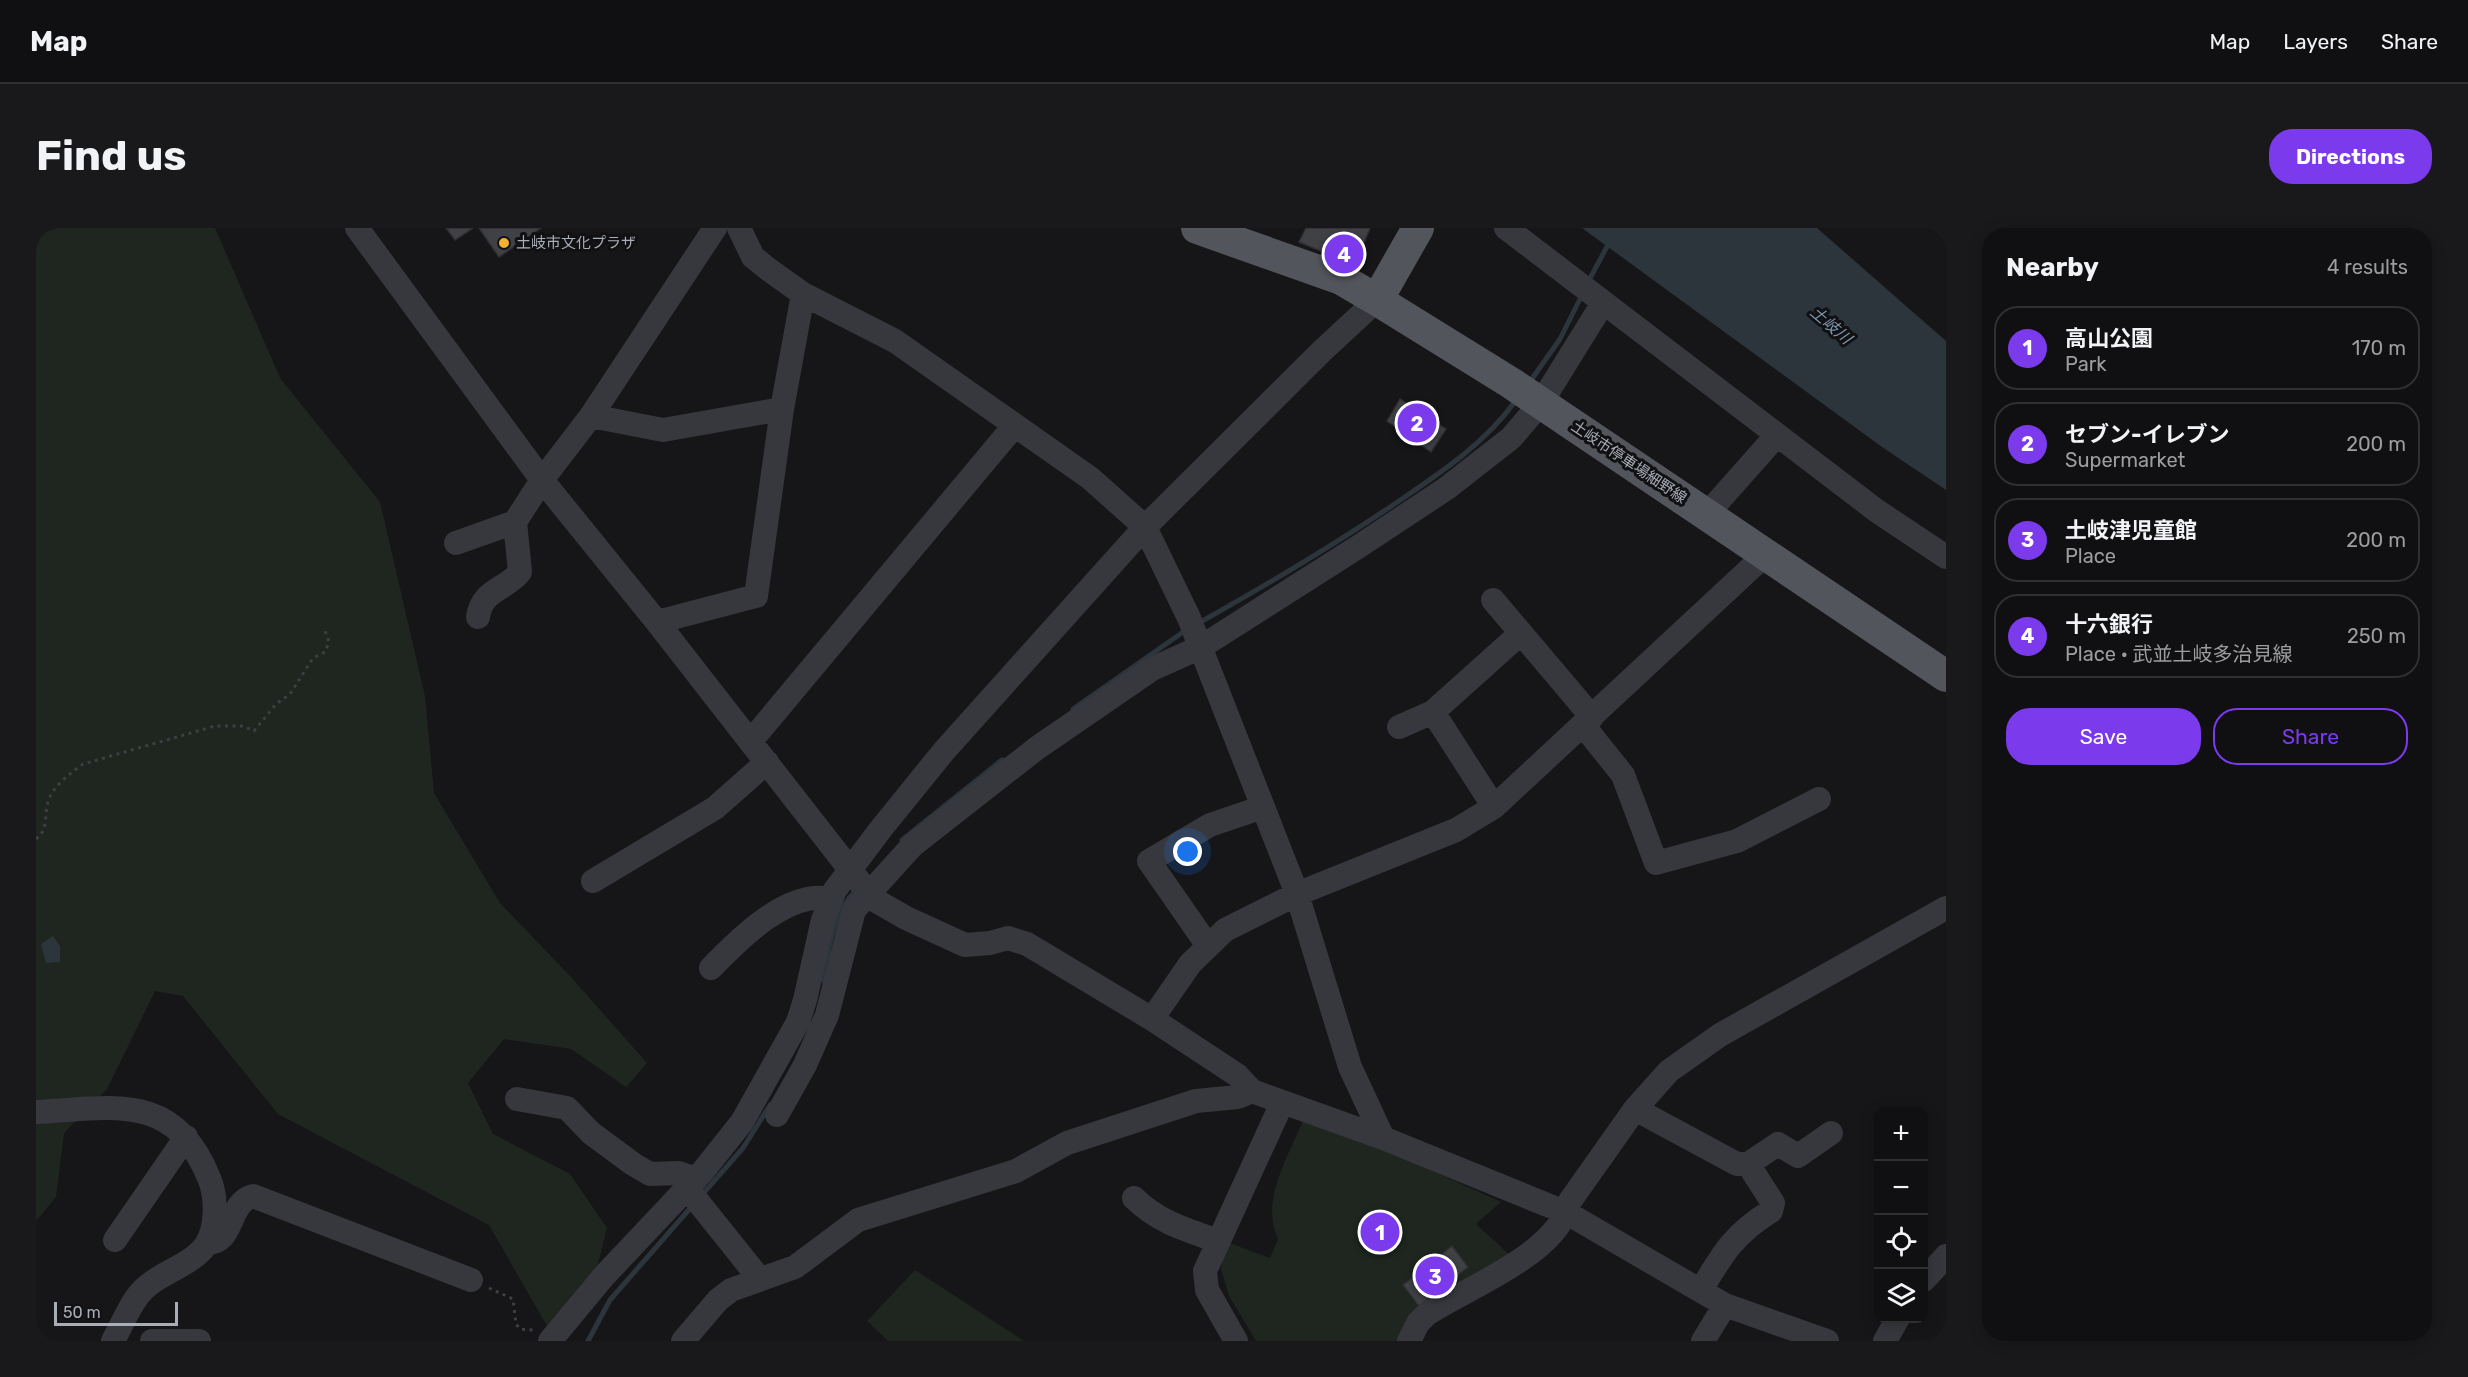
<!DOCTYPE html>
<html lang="en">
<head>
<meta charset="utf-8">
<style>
  :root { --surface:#101012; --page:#19191b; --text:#f1f3f6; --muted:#9c9d9f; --line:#303032; --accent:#7c3aed }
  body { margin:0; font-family:Rubik,"Noto Sans JP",sans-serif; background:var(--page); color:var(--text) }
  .controls { position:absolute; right:18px; bottom:18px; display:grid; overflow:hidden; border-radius:12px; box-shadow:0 3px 15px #0003 }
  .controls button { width:54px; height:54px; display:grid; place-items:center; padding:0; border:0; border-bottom:2px solid var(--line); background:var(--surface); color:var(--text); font:30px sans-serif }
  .scale { position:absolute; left:18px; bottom:15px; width:124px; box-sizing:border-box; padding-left:6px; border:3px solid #a8adb8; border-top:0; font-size:16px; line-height:21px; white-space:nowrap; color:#a8adb8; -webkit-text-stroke:4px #111113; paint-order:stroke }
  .you { position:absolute; left:1152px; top:624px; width:21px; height:21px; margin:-15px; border:4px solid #fff; border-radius:50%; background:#1a73e8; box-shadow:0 0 0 9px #1a73e833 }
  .badge { display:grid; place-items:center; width:39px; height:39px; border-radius:50%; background:var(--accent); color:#fff; font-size:20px; font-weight:700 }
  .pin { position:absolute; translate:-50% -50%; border:3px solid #fff; box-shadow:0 2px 6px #0006 }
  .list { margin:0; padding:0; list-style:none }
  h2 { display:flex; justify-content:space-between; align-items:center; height:78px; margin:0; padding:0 24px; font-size:26px }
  h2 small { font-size:20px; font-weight:400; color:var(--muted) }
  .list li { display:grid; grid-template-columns:39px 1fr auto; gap:18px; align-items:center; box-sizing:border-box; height:84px; margin:0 12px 12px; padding:0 12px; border:2px solid var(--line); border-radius:24px }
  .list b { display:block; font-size:22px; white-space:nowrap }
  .list p { margin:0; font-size:20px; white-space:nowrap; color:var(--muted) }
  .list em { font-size:20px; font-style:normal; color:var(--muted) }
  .actions { display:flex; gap:12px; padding:18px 24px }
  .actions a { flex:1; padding:14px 0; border:2px solid var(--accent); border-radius:24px; text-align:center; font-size:21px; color:var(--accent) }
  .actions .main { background:var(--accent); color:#fff }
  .icon { flex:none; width:33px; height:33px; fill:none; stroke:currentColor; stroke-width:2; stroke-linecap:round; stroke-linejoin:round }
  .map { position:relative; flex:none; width:1910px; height:1113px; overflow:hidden; border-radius:24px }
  header { display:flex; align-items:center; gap:36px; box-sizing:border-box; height:84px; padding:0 30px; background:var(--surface); border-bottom:2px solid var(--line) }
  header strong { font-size:28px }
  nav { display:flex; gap:33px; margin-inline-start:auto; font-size:21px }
  .intro { display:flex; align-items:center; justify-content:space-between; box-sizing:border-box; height:144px; padding:0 36px }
  h1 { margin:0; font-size:42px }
  .button { padding:15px 27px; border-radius:24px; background:var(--accent); color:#fff; font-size:21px; font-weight:700 }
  main { display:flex; gap:36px; padding:0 36px }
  aside { flex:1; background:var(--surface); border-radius:24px; box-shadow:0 3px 15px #0003 }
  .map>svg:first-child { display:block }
  .green { fill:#1e261f }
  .water { fill:#2c353c }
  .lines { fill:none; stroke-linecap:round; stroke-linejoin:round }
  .stream { stroke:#2c353c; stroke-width:5 }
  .building { fill:#404145; stroke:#303034; stroke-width:1.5 }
  .path { stroke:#3d3f44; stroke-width:3; stroke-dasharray:3 4.5; stroke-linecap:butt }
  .minor { stroke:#37383d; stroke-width:24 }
  .major { stroke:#53555c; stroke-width:32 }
  .poi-dot { fill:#f2b134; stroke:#111113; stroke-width:2 }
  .labels { text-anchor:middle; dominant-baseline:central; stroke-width:6; stroke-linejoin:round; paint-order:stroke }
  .poi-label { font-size:15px; fill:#a8adb8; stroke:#111113; text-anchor:start }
  .street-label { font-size:15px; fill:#a8adb8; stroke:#111113 }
  .water-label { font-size:16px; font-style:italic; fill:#7f9bb3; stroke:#111113 }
</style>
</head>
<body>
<header>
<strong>Map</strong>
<nav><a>Map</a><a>Layers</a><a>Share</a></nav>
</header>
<div class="intro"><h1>Find us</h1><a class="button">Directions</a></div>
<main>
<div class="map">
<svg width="1910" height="1113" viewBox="0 0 1910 1113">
  <rect width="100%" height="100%" fill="#161618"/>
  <path class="green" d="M0 0H179L244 150 344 274 389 468 398 565 464 675 535 749 611 835 590 859 535 821 468 811 432 855 457 906 534 946 571 1000 562 1036 511 1098 453 997 242 886 147 768 119 763 71 861 28 905 20 969 0 993Z
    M1267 893 1368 930 1465 974 1440 996 1475 1028 1368 1113H1220L1193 1068 1185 1041 1188 1013 1234 1030 1242 1011C1224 973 1252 929 1267 893Z
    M879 1042 988 1113H852L831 1093Z"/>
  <path class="water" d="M1546 0H1781L1910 113V262L1846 219Z
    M17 708 24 718V734L10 735 5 716Z"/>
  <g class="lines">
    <path class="stream" d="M1552 54 1581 0
      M1493 155 1524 111 1547 65
      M1161 396C1229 358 1295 319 1360 275 1403 246 1450 215 1480 172
      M1037 481 1150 402
      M866 612 966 532
      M788 754C792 722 797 684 821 661
      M665 968 707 920 734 877
      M552 1113 574 1072 657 977"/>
  </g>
  <path class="building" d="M410 0H437L419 12Z
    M443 0H505L463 29Z
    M1270 0H1334L1319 37 1263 14Z
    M1364 171 1410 201 1395 224 1351 193Z
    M1416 1018 1432 1039 1383 1078 1367 1057Z"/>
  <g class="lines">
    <path class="path" d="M0 611C14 600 7 586 13 571 19 556 35 545 47 536L179 498H207L218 503 240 476 254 466 277 430 289 424 293 414 288 400
      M453 1060 477 1071 480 1096 484 1101 497 1102"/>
    <path class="minor" d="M321 0 506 252 621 394 837 671 870 690 929 717 954 715 972 710 991 716 1116 791 1201 847 1216 863 1347 910 1531 985 1689 1077 1791 1113
      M703 0 717 29 732 41 767 66 859 113 1054 250 1109 299 1153 390 1261 666 1314 839 1347 910
      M1470 0 1841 283 1910 329
      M555 188 627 202 746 181
      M1671 286 1741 207
      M420 315 479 294 506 252 555 188 679 0
      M1457 372 1556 489
      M442 389C446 361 470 362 484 344L479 294
      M621 394 720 368 746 181 767 66
      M1397 484 1458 579
      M1547 497 1587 547 1620 635 1701 613 1783 571
      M1363 499 1397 484 1485 405
      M715 513 979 197
      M557 653 679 580 731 534
      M1172 718 1113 633 1174 597 1227 579
      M675 740C702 712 752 661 795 671
      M1116 791 1154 736 1189 702 1261 666 1420 602 1458 579 1730 326
      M481 871 531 880 555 905 597 936 614 946 643 945 660 951
      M1599 881 1701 936H1712L1742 916 1762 928 1795 905
      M0 884C77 880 138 863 173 950 181 968 181 1000 170 1017 155 1038 124 1044 107 1062 94 1075 86 1097 77 1113
      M741 887 769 837 791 787 818 682 877 617 1001 520 1116 441 1165 419 1322 319 1411 260 1475 210 1505 175 1567 75
      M651 960 723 1050
      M1098 970C1122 994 1151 1002 1182 1013
      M79 1012 150 909
      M171 1015C199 1015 191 975 217 968L435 1052
      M1888 1052 1910 1028
      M1665 1062C1687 1025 1698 1006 1735 983L1737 975 1712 936
      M116 1113H163
      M514 1113 567 1049 667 943 706 894 762 794 769 772 787 692 799 662 844 602 908 523 1109 299 1286 123 1341 72
      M647 1113 682 1072 695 1062 759 1039 822 992 980 943 1031 915 1160 873 1202 869 1216 863
      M1200 1113 1171 1062 1169 1043 1246 875
      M1373 1113 1382 1095 1391 1086C1434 1058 1522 1026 1534 973L1599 881 1633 843 1684 807 1910 680
      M1667 1113 1689 1077
      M1849 1113 1862 1090"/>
    <path class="major" d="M1161 0 1305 51 1341 72 1475 155 1910 448
      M1341 72 1382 0"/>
  </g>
  <circle class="poi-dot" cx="468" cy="15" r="6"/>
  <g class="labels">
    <g class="poi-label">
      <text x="480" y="15">土岐市文化プラザ</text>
    </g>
    <g class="street-label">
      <text transform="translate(1593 234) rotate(34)">土岐市停車場細野線</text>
    </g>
    <g class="water-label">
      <text transform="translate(1795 97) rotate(41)">土岐川</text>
    </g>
  </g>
</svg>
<div class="controls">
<button>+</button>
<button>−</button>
<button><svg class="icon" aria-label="locate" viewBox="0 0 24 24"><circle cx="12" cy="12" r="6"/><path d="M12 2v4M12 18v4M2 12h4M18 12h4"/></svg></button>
<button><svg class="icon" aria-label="layers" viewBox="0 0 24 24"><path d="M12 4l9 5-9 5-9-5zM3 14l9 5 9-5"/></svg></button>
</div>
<div class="scale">50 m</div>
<div class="you"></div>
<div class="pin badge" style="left:1344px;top:1004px">1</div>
<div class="pin badge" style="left:1381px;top:195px">2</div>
<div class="pin badge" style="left:1399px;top:1048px">3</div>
<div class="pin badge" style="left:1308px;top:26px">4</div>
</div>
<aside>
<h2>Nearby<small>4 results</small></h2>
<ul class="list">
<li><span class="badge">1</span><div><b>高山公園</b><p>Park</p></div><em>170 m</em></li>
<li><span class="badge">2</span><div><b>セブン-イレブン</b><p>Supermarket</p></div><em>200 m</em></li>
<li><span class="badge">3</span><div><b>土岐津児童館</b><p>Place</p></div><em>200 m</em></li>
<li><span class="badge">4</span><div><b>十六銀行</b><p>Place · 武並土岐多治見線</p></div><em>250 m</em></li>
</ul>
<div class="actions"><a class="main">Save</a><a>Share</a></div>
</aside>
</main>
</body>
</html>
